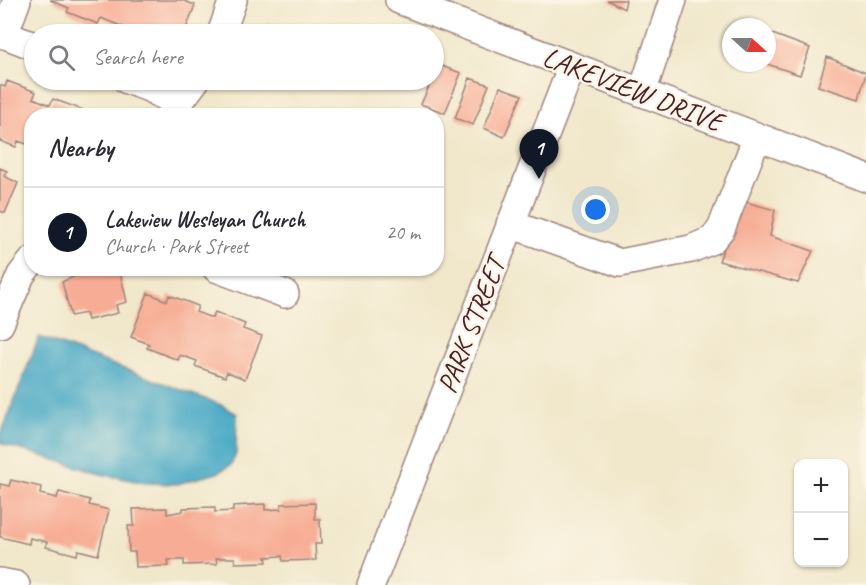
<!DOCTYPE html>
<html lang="en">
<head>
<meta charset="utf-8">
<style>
  :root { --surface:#fff; --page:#f7f7f7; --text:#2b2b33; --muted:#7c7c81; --line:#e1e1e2; --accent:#111827 }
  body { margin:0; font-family:Caveat,sans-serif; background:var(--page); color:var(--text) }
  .controls { position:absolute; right:18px; bottom:18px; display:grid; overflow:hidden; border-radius:12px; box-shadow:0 2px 4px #0004 }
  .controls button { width:54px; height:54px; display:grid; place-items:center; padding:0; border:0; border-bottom:2px solid var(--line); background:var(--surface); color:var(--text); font:30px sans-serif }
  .compass { position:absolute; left:722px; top:18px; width:54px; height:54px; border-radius:50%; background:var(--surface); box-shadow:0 2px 4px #0004; rotate:111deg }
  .you { position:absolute; left:596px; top:210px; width:21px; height:21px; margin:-15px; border:4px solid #fff; border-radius:50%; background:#1a73e8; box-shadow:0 0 0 9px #1a73e833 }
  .badge { display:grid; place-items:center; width:39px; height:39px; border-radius:50%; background:var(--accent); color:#fff; font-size:20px; font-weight:700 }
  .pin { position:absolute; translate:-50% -50px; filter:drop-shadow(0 2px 3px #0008) }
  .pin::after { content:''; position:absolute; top:32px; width:21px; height:18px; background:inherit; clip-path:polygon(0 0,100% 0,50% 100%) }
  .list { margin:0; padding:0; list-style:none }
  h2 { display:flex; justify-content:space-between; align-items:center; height:78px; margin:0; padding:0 24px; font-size:26px }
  h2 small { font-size:20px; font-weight:400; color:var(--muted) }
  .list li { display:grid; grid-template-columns:39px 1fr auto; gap:18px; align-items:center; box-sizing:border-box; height:90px; padding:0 24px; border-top:2px solid var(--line) }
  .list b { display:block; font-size:22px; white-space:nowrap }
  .list p { margin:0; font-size:20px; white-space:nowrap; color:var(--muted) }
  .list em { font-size:20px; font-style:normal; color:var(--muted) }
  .icon { flex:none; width:33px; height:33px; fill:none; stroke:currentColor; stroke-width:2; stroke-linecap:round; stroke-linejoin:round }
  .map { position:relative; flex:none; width:866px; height:585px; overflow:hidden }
  .search { position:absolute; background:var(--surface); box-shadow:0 2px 4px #0004; left:24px; top:24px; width:420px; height:66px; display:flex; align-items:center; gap:15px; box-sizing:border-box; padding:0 21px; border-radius:33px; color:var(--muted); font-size:22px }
  .panel { position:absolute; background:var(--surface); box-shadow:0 2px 4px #0004; left:24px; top:108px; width:420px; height:168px; border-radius:24px }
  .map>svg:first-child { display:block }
  .water { fill:#44a7c4; stroke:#476378; stroke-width:1.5 }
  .building { fill:#f7ad95 }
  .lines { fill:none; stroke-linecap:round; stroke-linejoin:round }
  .minor-casing { stroke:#9e847c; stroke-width:30 }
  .minor { stroke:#fff; stroke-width:27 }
  .labels { text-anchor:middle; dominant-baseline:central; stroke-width:5; stroke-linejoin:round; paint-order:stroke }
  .street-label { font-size:28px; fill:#4a1f2b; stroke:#fcf5e5 }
</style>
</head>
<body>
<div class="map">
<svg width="866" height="585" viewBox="0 0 866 585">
  <rect width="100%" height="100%" fill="#fcf5e5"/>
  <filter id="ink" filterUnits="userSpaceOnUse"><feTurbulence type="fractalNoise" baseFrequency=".0167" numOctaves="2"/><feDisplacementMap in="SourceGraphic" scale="12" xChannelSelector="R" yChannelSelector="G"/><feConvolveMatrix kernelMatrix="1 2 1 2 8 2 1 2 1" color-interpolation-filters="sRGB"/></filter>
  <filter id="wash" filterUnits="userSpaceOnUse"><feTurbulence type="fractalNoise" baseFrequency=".008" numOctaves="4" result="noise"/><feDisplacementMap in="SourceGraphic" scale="24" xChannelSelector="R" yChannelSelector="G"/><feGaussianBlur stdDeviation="1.35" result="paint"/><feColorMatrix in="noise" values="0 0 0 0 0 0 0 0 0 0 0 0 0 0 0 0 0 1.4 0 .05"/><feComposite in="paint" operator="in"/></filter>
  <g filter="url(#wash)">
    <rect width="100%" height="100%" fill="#f1e8cc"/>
    <path class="water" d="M39 337 221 405 237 414 236 454 231 465 217 473 177 484 146 483 101 474 2 444 0 437Z"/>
    <g id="blocks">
      <path class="building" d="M50 0H181L195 5 184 34H128L130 30 101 18 98 24 67 12 69 8Z
        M607 0H626L624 9Z
        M268 23 302 34H264Z
        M767 32 810 48 800 75 767 64Z
        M827 57 866 73 859 99 818 86Z
        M439 65 461 73 445 113 421 104Z
        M470 78 489 85 473 125 455 118Z
        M7 81 36 92 33 98 50 105 53 99 83 110 81 116H32V146L18 141 16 147 0 141V85L5 87Z
        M500 87 522 95 504 137 484 128Z
        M0 168 7 171 4 176 18 183 5 213 0 211Z
        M742 201 775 210 770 236 813 251 798 283 719 261Z
        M81 268H105L106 271 119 268 127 302 116 305 118 313 88 320 86 313 71 316 62 282 82 273Z
        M148 293 167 301 169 295 198 306 196 312 212 318 215 312 245 324 243 329 262 336 245 379 227 372 225 377 195 366 197 361 180 355 178 360 147 348 149 344 131 337Z
        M11 480 41 487 40 494 57 498 59 492 90 500 89 505 109 510 98 555 78 550 77 555 46 547 47 542 30 538 29 544 0 537V484L9 486Z
        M315 503V519H320L321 544H315L316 560 283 561 282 556 266 557 267 562 235 563V558H216L217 564 184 565V560H168L169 566 136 567 135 552H129L128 526H134L133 509 167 508V514L183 511V508L215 507V512L233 511V506L265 504V510L281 509V504Z"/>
    </g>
  </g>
  <g filter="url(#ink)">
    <use href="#blocks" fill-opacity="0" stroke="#9e847c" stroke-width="1.5"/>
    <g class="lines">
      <defs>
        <path id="minor" d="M399 0 866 178
          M0 33 34 46
          M221 34 233 0
          M4 35 17 0
          M127 80 149 88 178 104
          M642 93 673 0
          M169 116 196 80
          M510 224 620 263 691 249 712 240 721 229 757 137
          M216 268 285 294
          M0 324 21 275 32 261
          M0 582 16 585
          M371 585 572 66"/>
      </defs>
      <use href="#minor" class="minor-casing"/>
      <use href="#minor" class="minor"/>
    </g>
  </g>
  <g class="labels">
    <g class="street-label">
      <text transform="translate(633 89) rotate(21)">LAKEVIEW DRIVE</text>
      <text transform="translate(471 325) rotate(-69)">PARK STREET</text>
    </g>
  </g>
</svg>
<div class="controls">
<button>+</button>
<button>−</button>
</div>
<svg class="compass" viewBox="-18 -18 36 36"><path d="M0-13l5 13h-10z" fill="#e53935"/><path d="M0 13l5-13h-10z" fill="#7c7c81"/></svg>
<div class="you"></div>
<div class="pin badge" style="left:539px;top:179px">1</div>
<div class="search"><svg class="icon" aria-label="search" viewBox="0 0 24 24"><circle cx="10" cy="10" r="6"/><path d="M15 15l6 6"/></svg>Search here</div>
<section class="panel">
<h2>Nearby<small></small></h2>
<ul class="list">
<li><span class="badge">1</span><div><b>Lakeview Wesleyan Church</b><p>Church · Park Street</p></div><em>20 m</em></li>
</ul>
</section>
</div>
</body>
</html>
